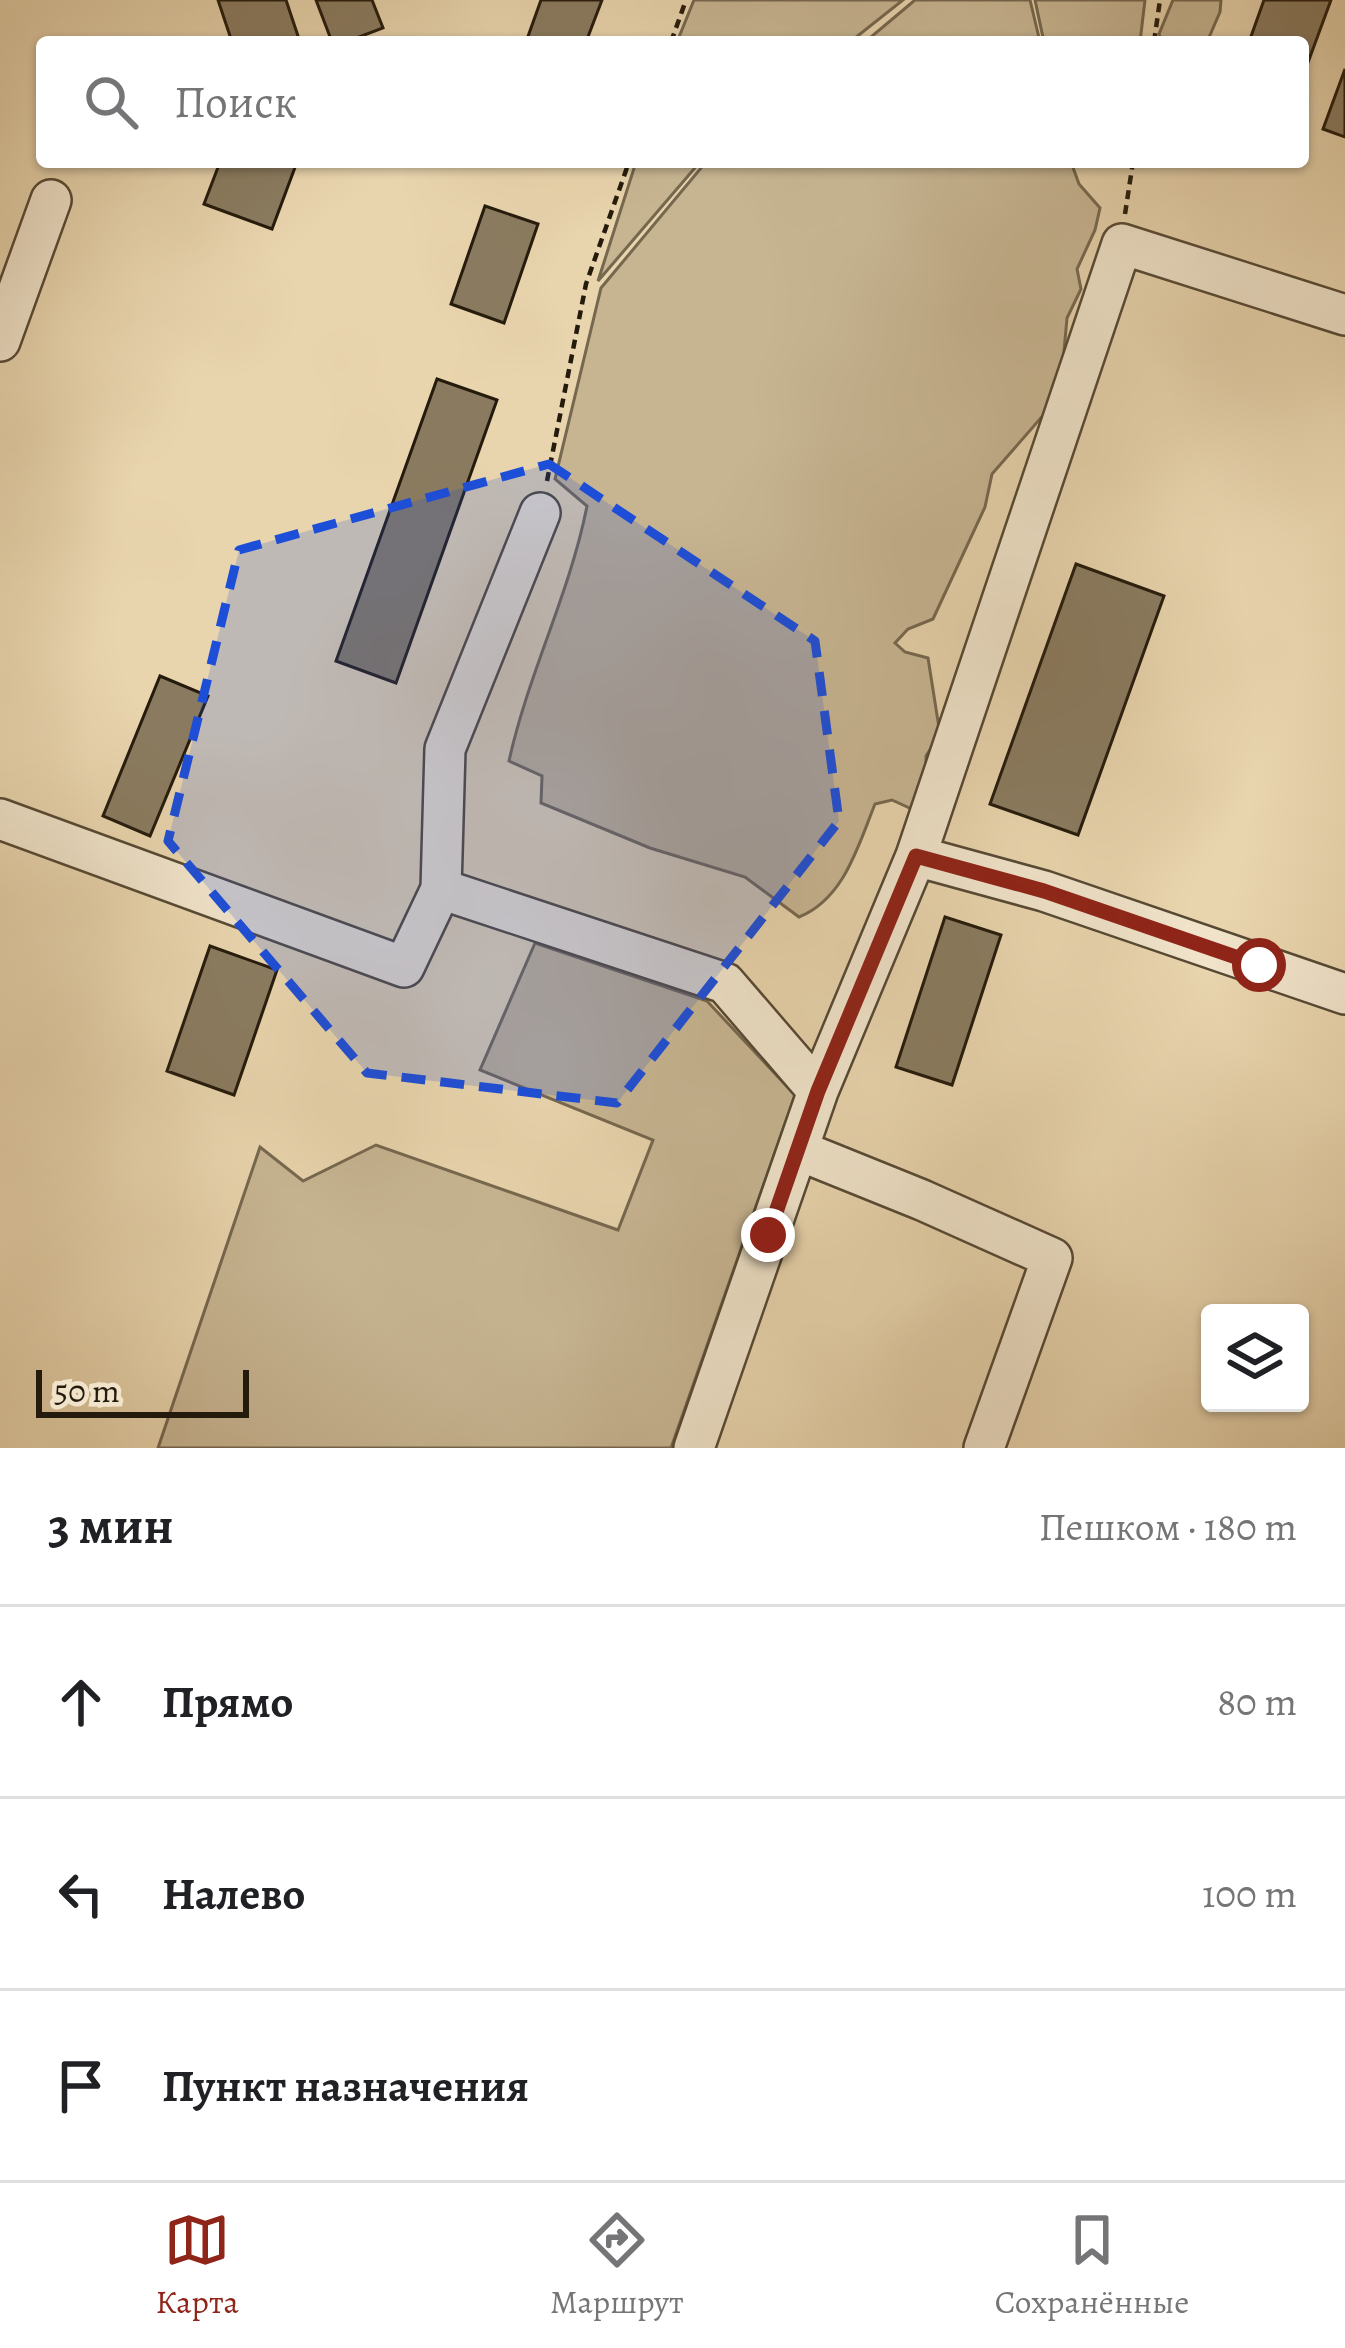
<!DOCTYPE html>
<html lang="ru">
<head>
<meta charset="utf-8">
<style>
  :root { --surface:#fff; --page:#f6f6f6; --text:#202124; --muted:#757577; --line:#e0e0e0; --accent:#8f2418 }
  body { margin:0; font-family:Alegreya,serif; background:var(--page); color:var(--text) }
  .controls { position:absolute; right:36px; bottom:36px; display:grid; overflow:hidden; border-radius:12px; box-shadow:0 3px 9px #0004 }
  .controls button { width:108px; height:108px; display:grid; place-items:center; padding:0; border:0; border-bottom:3px solid var(--line); background:var(--surface); color:var(--text); font:60px sans-serif }
  .scale { position:absolute; left:36px; bottom:30px; width:213px; box-sizing:border-box; padding-left:12px; border:6px solid #251b0c; border-top:0; font-size:33px; line-height:42px; white-space:nowrap; color:#251b0c; -webkit-text-stroke:9px #f0e3ca; paint-order:stroke }
  .stop { position:absolute; width:36px; height:36px; margin:-27px; border:9px solid #8f2418; border-radius:50%; background:#fff }
  .stop.end { background:#8f2418; border-color:#fff; box-shadow:0 3px 12px #0008 }
  .list { margin:0; padding:0; list-style:none }
  h2 { display:flex; justify-content:space-between; align-items:center; height:156px; margin:0; padding:0 48px; font-size:51px }
  h2 small { font-size:39px; font-weight:400; color:var(--muted) }
  .list li { display:grid; grid-template-columns:78px 1fr auto; gap:36px; align-items:center; box-sizing:border-box; height:192px; padding:0 48px; border-top:3px solid var(--line) }
  .list b { display:block; font-size:45px; white-space:nowrap }
  .list em { font-size:39px; font-style:normal; color:var(--muted) }
  .icon { flex:none; width:66px; height:66px; fill:none; stroke:currentColor; stroke-width:2; stroke-linecap:round; stroke-linejoin:round }
  .map { position:relative; flex:none; width:1345px; height:1448px; overflow:hidden }
  .search { position:absolute; background:var(--surface); box-shadow:0 3px 9px #0004; left:36px; right:36px; top:36px; height:132px; display:flex; align-items:center; gap:30px; box-sizing:border-box; padding:0 42px; border-radius:12px; color:var(--muted); font-size:45px }
  .sheet { height:732px; background:var(--surface) }
  nav { display:flex; justify-content:space-around; align-items:center; box-sizing:border-box; height:168px; border-top:3px solid var(--line); background:var(--surface); font-size:33px; color:var(--muted) }
  nav a { display:grid; justify-items:center; gap:6px }
  nav .on { color:var(--accent) }
  .map>svg:first-child { display:block }
  .green { fill:#c7b592; stroke:#76684f; stroke-width:3 }
  .building { fill:#8a7b60; stroke:#251b0c; stroke-width:3 }
  .lines { fill:none; stroke-linecap:round; stroke-linejoin:round }
  .minor-casing { stroke:#564934; stroke-width:44 }
  .path { stroke:#251b0c; stroke-width:4.5; stroke-dasharray:9 6; stroke-linecap:butt }
  .minor { stroke:#f0e3ca; stroke-width:39 }
  .route { stroke:#8f2418; stroke-width:15 }
  .marked { fill:#1d4ed8; fill-opacity:0.2; stroke:#1d4ed8; stroke-width:9; stroke-dasharray:24 15; stroke-linejoin:round }
</style>
</head>
<body>
<div class="map">
<svg width="1345" height="1448" viewBox="0 0 1345 1448">
  <rect width="100%" height="100%" fill="#e8d4ad"/>
  <filter id="stains"><feTurbulence type="fractalNoise" baseFrequency=".00167" numOctaves="4"/><feColorMatrix values="0 0 0 0 .2 0 0 0 0 .09 0 0 0 0 .02 0 0 0 .5 -.17"/></filter>
  <radialGradient id="worn" r=".72"><stop offset=".6" stop-color="#630" stop-opacity="0"/><stop offset="1" stop-color="#630" stop-opacity=".3"/></radialGradient>
  <path class="green" d="M694 0H903L850 42H677Z
    M915 0H1030L1040 42H865Z
    M1035 0H1145L1140 42H1044Z
    M1173 0H1221L1220 12 1207 42H1162L1159 34Z
    M636 162H700L598 281Z
    M706 162H1071L1079 184 1100 208 1095 230 1077 269 1081 289 1067 318 1060 396 992 474 985 507 933 619 908 629 895 643 905 652 928 658 940 734 926 756V786L914 810 892 800 875 804C858 846 844 899 799 917L745 877 650 848 541 803 542 776 509 761C528 674 570 593 587 506L555 479 601 288Z
    M535 943 707 1001 795 1095 671 1448H158L260 1147 303 1181 376 1145 618 1230 653 1140 480 1070Z"/>
  <path class="building" d="M218 0H286L300 42H232Z
    M316 0H372L383 28 346 42H332Z
    M541 0H602L586 42H526Z
    M1264 0H1331L1303 76V42H1249Z
    M1345 69V137L1323 129Z
    M220 162H297L272 229 204 204Z
    M485 206 538 224 504 323 451 304Z
    M437 379 497 400 396 683 336 661Z
    M1076 564 1164 596 1078 835 990 804Z
    M160 676 208 696 150 836 103 816Z
    M945 917 1001 935 952 1085 896 1067Z
    M210 946 277 970 234 1095 167 1071Z"/>
  <g class="lines">
    <defs>
      <path id="minor" d="M0 341 51 200
        M0 819 404 967 441 889 725 983 818 1091
        M916 856 1044 891 1345 994
        M441 889 445 749 540 513
        M798 1150 922 1200 1052 1258 984 1448
        M694 1448 818 1091 916 856 1122 244 1345 315"/>
    </defs>
    <use href="#minor" class="minor-casing"/>
    <path class="path" d="M671 42 686 0
      M1154 42 1160 0
      M1125 214 1133 162
      M547 481 586 284 629 162"/>
    <use href="#minor" class="minor"/>
  </g>
  <g class="lines">
    <path class="route" d="M768 1235 818 1091 916 856 1044 891 1259 965"/>
  </g>
  <path class="marked" d="M549 464 815 641 839 821 617 1103 367 1073 168 841 239 550Z"/>
  <rect width="100%" height="100%" filter="url(#stains)"/>
  <rect width="100%" height="100%" fill="url(#worn)"/>
</svg>
<div class="controls">
<button><svg class="icon" aria-label="layers" viewBox="0 0 24 24"><path d="M12 4l9 5-9 5-9-5zM3 14l9 5 9-5"/></svg></button>
</div>
<div class="scale">50 m</div>
<div class="stop" style="left:1259px;top:965px"></div>
<div class="stop end" style="left:768px;top:1235px"></div>
<div class="search"><svg class="icon" aria-label="search" viewBox="0 0 24 24"><circle cx="10" cy="10" r="6"/><path d="M15 15l6 6"/></svg>Поиск</div>
</div>
<section class="sheet">
<h2>3 мин<small>Пешком · 180 m</small></h2>
<ul class="list">
<li><svg class="icon" aria-label="ahead" viewBox="0 0 24 24"><path d="M12 20V5M6 11l6-6 6 6"/></svg><div><b>Прямо</b></div><em>80 m</em></li>
<li><svg class="icon" aria-label="left" viewBox="0 0 24 24"><path d="M17 20v-9H6M10 6l-5 5 5 5"/></svg><div><b>Налево</b></div><em>100 m</em></li>
<li><svg class="icon" aria-label="arrive" viewBox="0 0 24 24"><path d="M6 21V4h12l-3 4 3 4H6"/></svg><div><b>Пункт назначения</b></div></li>
</ul>
</section>
<nav>
<a class="on"><svg class="icon" aria-label="map" viewBox="0 0 24 24"><path d="M3 6l6-2 6 2 6-2v14l-6 2-6-2-6 2zM9 4v14M15 6v14"/></svg>Карта</a>
<a><svg class="icon" aria-label="directions" viewBox="0 0 24 24"><path d="M12 3l9 9-9 9-9-9zM9 14v-3h6M13 9l2 2-2 2"/></svg>Маршрут</a>
<a><svg class="icon" aria-label="saved" viewBox="0 0 24 24"><path d="M7 4h10v16l-5-4-5 4z"/></svg>Сохранённые</a>
</nav>
</body>
</html>
